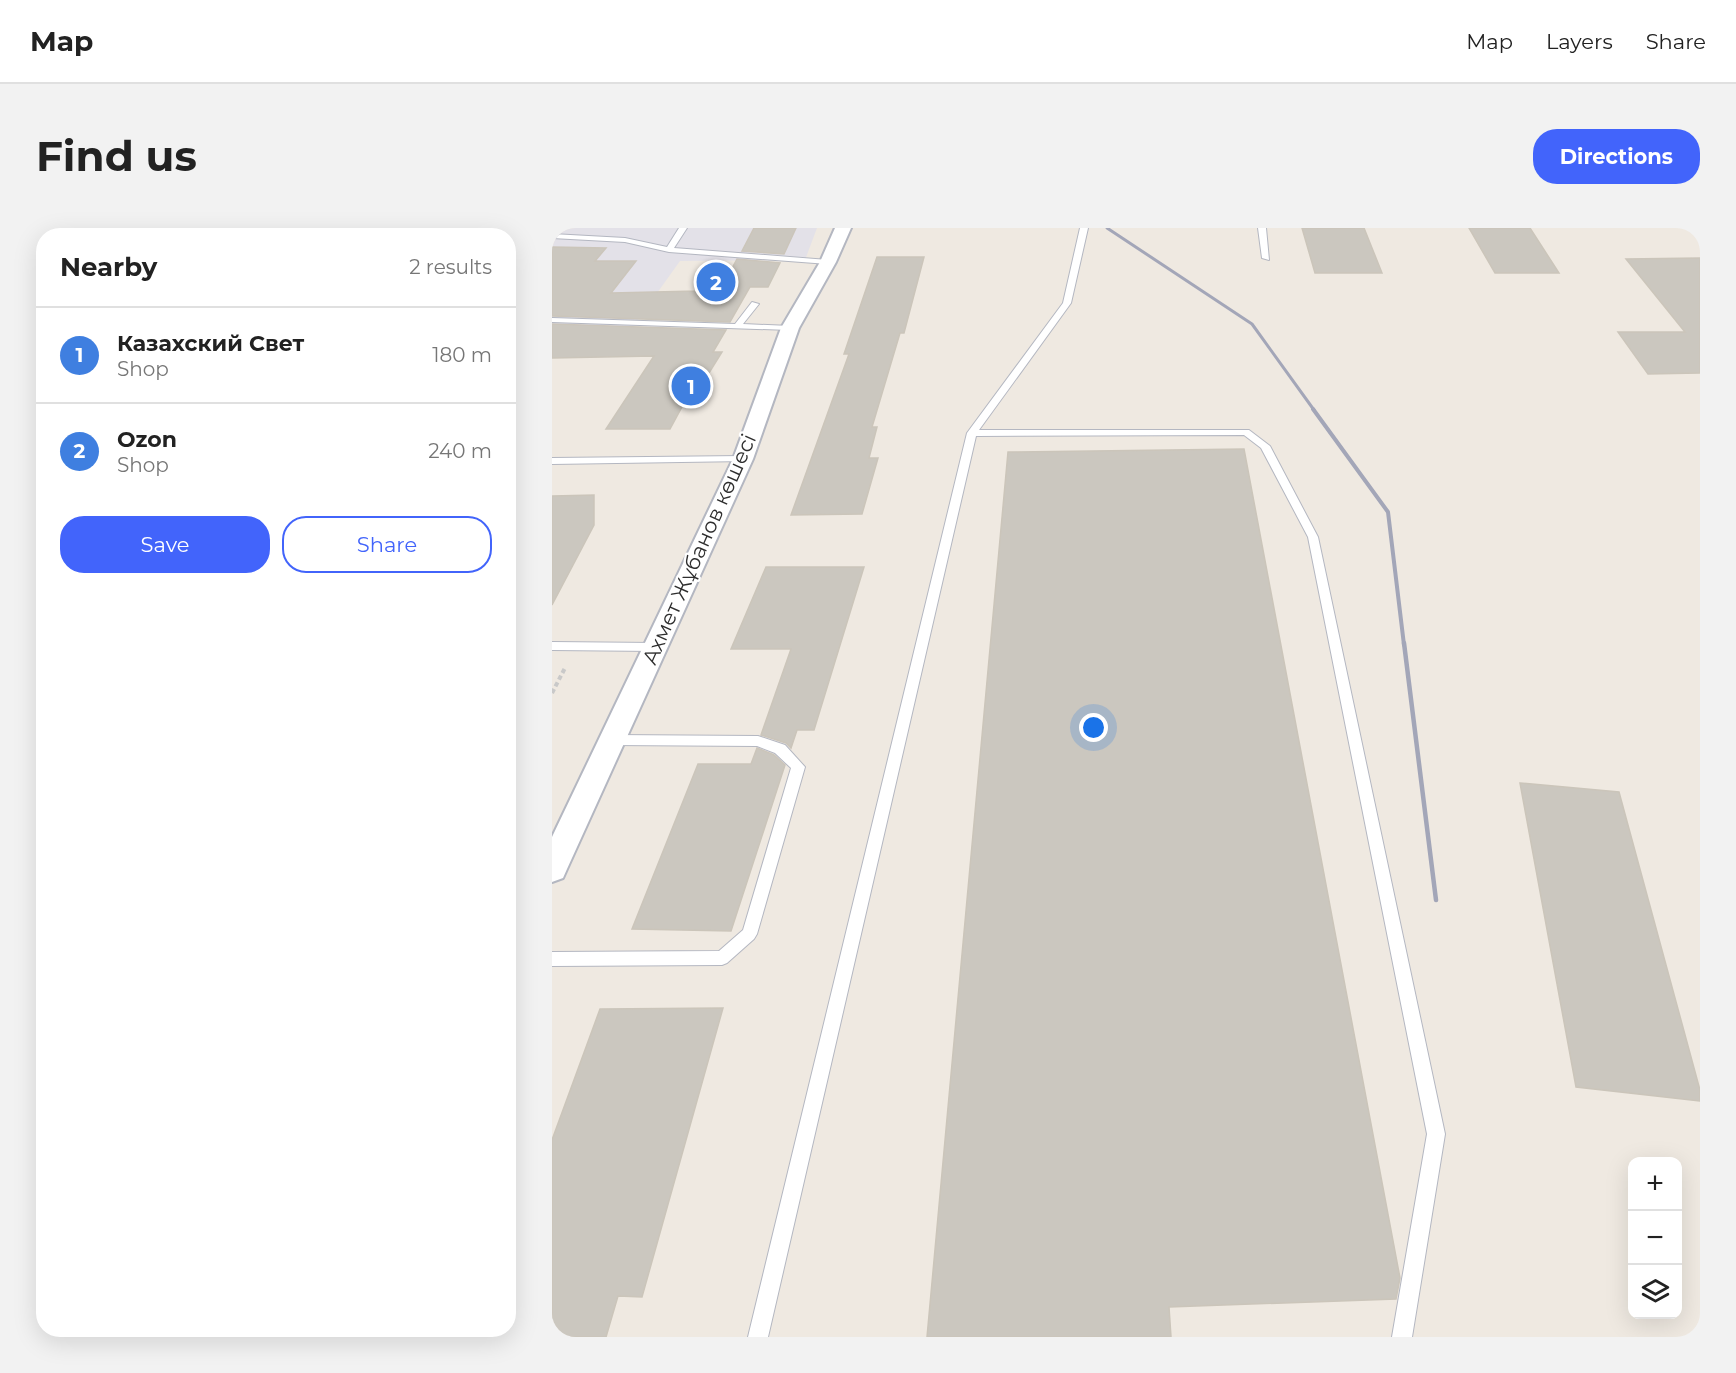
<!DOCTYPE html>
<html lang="en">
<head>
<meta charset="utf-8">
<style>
  :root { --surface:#fff; --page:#f2f2f2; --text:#222; --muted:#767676; --line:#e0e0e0; --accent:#4264fb }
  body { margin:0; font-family:Montserrat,sans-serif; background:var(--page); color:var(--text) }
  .controls { position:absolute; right:18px; bottom:18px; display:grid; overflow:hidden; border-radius:12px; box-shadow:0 6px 24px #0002 }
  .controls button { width:54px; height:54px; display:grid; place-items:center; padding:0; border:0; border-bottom:2px solid var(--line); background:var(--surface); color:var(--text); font:30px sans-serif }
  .you { position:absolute; left:542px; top:500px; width:21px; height:21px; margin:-15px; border:4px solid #fff; border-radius:50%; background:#1a73e8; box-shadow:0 0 0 9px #1a73e833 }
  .badge { display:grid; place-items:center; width:39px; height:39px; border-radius:50%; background:var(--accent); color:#fff; font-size:20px; font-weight:700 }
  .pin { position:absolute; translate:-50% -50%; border:3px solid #fff; box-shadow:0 2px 6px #0006 }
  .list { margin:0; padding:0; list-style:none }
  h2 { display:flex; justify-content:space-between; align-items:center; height:78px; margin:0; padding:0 24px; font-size:26px }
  h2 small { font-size:20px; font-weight:400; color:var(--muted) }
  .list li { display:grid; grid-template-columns:39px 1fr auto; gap:18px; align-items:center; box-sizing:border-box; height:96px; padding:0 24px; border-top:2px solid var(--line) }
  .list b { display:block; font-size:22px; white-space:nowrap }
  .list p { margin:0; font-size:20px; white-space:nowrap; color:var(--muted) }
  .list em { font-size:20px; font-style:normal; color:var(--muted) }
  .actions { display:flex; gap:12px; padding:18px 24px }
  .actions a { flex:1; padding:14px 0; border:2px solid var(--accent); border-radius:24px; text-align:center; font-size:21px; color:var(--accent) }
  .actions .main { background:var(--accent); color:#fff }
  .icon { flex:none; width:33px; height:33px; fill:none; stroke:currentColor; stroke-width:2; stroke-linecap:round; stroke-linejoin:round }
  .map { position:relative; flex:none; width:1148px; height:1109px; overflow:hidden; border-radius:24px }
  header { display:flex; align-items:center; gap:36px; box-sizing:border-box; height:84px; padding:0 30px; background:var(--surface); border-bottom:2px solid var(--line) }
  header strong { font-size:28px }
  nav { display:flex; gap:33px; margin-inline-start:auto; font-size:21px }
  .intro { display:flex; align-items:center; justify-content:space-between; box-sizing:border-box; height:144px; padding:0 36px }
  h1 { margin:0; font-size:42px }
  .button { padding:15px 27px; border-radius:24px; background:var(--accent); color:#fff; font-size:21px; font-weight:700 }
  main { display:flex; gap:36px; padding:0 36px }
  aside { flex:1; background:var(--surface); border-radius:24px; box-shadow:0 6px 24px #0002 }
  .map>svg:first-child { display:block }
  .industrial { fill:#e3e1e8 }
  .building { fill:#cbc7bf; stroke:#cbc5ba; stroke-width:1.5 }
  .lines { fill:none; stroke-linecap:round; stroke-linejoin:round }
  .service-casing { stroke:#b4b7c1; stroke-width:2 }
  .minor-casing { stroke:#b4b7c1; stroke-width:4 }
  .path { stroke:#c9c9c9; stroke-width:4; stroke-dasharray:4.5 3; stroke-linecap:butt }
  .service { fill:#fff; fill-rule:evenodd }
  .minor { fill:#fff; fill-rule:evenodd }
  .rail-far2 { stroke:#a3a6b8; stroke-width:3 }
  .rail-far1 { stroke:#a3a6b8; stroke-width:4 }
  .rail { stroke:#a3a6b8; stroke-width:4.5 }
  .labels { text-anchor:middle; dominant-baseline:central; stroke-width:4.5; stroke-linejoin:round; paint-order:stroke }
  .street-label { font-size:21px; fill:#2e2e2e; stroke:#fff }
</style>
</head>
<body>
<header>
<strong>Map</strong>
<nav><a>Map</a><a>Layers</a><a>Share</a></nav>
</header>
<div class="intro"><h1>Find us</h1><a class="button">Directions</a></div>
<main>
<aside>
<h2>Nearby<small>2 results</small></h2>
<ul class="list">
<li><span class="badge" style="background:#3f7fe0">1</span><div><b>Казахский Свет</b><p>Shop</p></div><em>180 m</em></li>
<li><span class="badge" style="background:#3f7fe0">2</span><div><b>Ozon</b><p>Shop</p></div><em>240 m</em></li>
</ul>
<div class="actions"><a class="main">Save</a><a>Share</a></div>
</aside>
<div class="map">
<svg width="1148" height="1109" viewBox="0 0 1148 1109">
  <rect width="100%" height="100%" fill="#efe9e1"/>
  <path class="industrial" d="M0 0H265L253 32 128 33 80 100 0 102Z"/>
  <path class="building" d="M202 0H244L232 26 190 23Z
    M750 0H812L830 45H763Z
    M917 0H978L1007 45H943Z
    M0 19 54 20 43 33H84L59 65 145 63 153 50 178 44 185 31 228 35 216 59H198L178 94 0 88Z
    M325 29H372L352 105H348L320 199H325L317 230H326L310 286 239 287 297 126H292Z
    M1148 30V145L1096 146 1066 104H1133L1074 31Z
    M0 96 174 102 161 124H170L152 153H144L118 201H54L102 128 0 130Z
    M692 221 848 1050 844 1071 617 1079 619 1109H375L456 224Z
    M42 267V297L0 377V268Z
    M214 339H312L262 502H245L239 520 234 515 209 507 239 421H179Z
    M205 520 222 527 233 537 179 703 80 701 146 536H199Z
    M968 555 1067 564 1148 862V873L1024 859Z
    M171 780 90 1069 66 1068 54 1109H0V912L48 781Z"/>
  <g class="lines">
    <defs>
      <path id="service" d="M127 0H135L122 20 276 32 280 34 276 36 117 24 73 14 0 10V6L73 10 115 19Z
        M528 0H536L519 75 427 202H697L718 218 766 309 893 906 860 1109H840L875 906 756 309 709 220 692 207 424 208 216 1109H196L415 205 511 75Z
        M706 0H714L717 32 710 30Z
        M200 74 207 76 191 96 238 98 242 100 238 102 0 94V90L183 96Z
        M191 228 196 231 194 233 0 236V230Z
        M0 414 103 415 109 419 103 423 0 422Z
        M60 507 206 508 233 517 253 539 205 706 202 711 175 735 170 737 0 738V724L167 723 191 702 239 540 223 525 205 518 60 517 53 512Z"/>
      <path id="minor" d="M283 0H299L284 34 247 100 201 231 15 641 11 650 0 654V609L181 231 229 100 268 34Z"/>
    </defs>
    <use href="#service" class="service-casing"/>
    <use href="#minor" class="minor-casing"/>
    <path class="path" d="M0 465 13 440"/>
    <use href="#service" class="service"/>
    <use href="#minor" class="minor"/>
    <path class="rail-far2" d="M555 0 700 96 762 182"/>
    <path class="rail-far1" d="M761 181 836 284 852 417"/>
    <path class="rail" d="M852 415 884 672"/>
  </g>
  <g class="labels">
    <g class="street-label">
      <text transform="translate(147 321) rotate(-66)">Ахмет Жұбанов көшесі</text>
    </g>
  </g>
</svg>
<div class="controls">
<button>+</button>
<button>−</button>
<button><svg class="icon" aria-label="layers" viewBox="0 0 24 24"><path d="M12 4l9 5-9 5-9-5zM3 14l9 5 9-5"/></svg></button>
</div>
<div class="you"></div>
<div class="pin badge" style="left:139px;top:158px;background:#3f7fe0">1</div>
<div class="pin badge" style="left:164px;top:54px;background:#3f7fe0">2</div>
</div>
</main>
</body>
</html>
